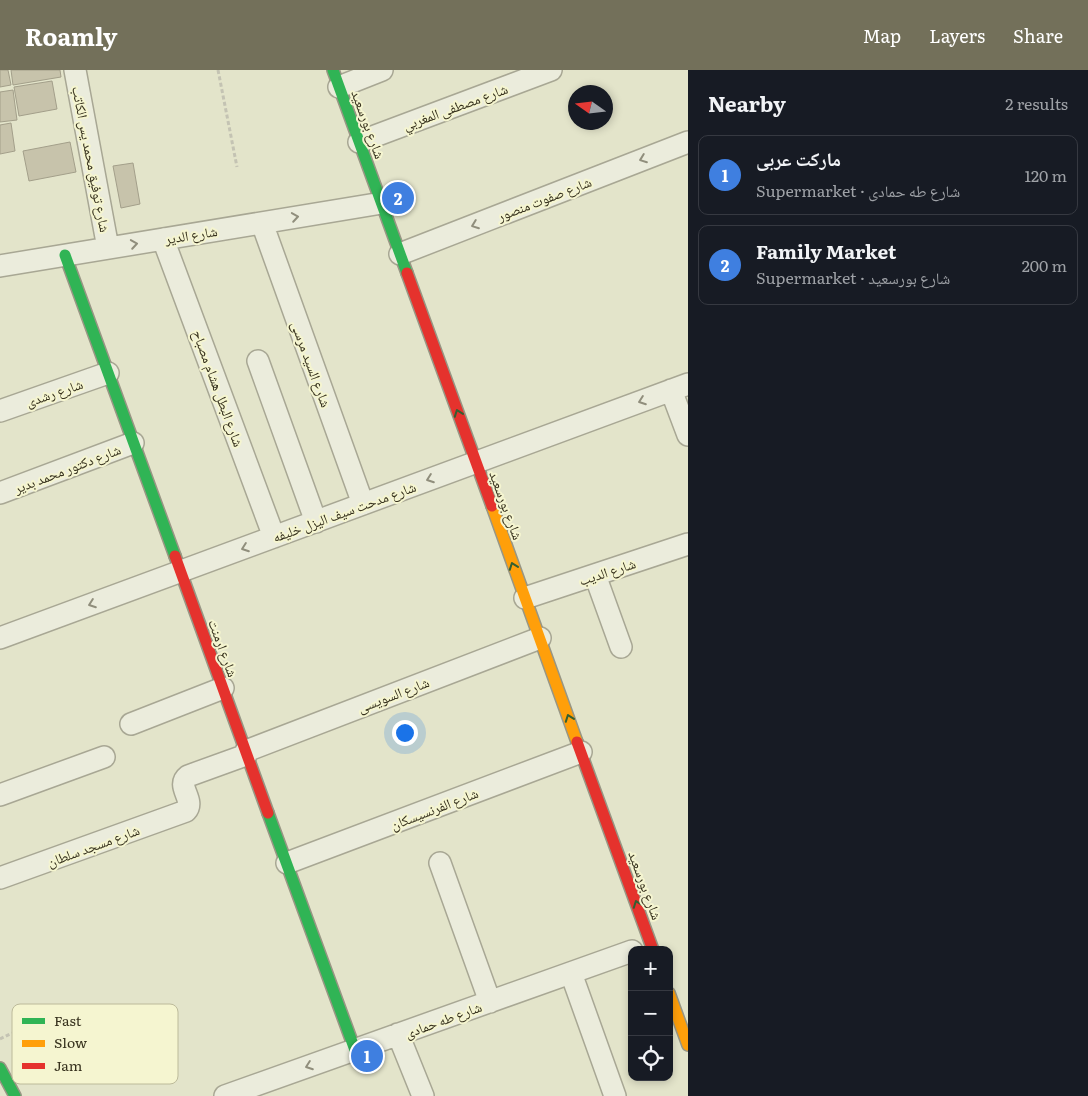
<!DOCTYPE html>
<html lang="en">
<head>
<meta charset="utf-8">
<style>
  :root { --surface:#171b24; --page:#20242c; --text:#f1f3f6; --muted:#9ea1a6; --line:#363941; --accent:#73705a }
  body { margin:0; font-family:Literata,"Noto Naskh Arabic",serif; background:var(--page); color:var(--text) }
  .controls { position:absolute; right:15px; bottom:15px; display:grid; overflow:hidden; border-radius:10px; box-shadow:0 2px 8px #0003 }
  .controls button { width:45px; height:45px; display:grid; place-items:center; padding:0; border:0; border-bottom:1px solid var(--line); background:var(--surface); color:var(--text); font:25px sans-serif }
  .compass { position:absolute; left:568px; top:15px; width:45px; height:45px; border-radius:50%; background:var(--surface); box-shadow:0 2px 8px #0003; rotate:284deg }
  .you { position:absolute; left:404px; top:662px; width:18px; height:18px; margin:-12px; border:4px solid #fff; border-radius:50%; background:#1a73e8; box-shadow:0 0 0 8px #1a73e833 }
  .badge { display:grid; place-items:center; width:32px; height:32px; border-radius:50%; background:var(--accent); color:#fff; font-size:16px; font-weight:700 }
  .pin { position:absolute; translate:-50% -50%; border:2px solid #fff; box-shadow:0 1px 5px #0006 }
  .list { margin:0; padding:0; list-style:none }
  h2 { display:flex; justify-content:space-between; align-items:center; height:65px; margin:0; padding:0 20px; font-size:21px }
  h2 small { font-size:16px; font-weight:400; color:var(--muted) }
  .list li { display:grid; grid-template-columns:32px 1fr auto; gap:15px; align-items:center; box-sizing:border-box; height:80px; margin:0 10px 10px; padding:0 10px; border:1px solid var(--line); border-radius:10px }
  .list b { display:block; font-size:19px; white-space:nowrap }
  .list p { margin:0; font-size:16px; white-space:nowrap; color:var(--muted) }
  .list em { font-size:16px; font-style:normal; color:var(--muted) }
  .icon { flex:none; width:28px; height:28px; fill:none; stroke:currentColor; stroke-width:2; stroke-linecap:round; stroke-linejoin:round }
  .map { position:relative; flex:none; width:688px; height:1026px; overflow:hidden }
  header { display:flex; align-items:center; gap:30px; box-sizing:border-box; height:70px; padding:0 25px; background:var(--accent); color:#fff }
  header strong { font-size:24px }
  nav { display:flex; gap:28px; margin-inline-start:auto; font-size:18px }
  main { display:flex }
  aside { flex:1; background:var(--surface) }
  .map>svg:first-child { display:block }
  .building { fill:#c7c3ab; stroke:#a39f8a }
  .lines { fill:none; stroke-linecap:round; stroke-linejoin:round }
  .street-casing { stroke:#a8a794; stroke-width:24 }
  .fast-casing { stroke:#989684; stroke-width:14 }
  .slow-casing { stroke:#989684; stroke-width:14 }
  .jam-casing { stroke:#989684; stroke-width:14 }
  .path { stroke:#c4c3b3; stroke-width:3; stroke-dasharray:4 2.5; stroke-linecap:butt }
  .street { stroke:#ebecdc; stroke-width:21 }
  .fast { stroke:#30b455; stroke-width:11 }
  .slow { stroke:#ff9f0a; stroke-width:11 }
  .jam { stroke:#e5322d; stroke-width:11 }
  .oneway { stroke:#908e7c }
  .oneway2 { stroke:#345f31 }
  .labels { text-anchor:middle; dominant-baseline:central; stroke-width:4; stroke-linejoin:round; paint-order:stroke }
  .street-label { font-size:14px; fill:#36311d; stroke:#f5f5d0 }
  .key { fill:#f5f5d0; stroke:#bcba9a; stroke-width:1 }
  .key-label { font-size:14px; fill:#36311d }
</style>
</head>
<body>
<header>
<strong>Roamly</strong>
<nav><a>Map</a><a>Layers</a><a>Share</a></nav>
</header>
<main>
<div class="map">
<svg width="688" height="1026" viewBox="0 0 688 1026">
  <rect width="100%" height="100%" fill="#e3e4ca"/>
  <path class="building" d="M0 0H8L11 15 0 17Z
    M11 0H60L61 7 13 15Z
    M52 11 57 39 19 46 14 17Z
    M13 20 17 50 0 52V22Z
    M11 53 15 81 0 84V55Z
    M70 72 76 102 29 111 23 81Z
    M133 93 140 134 121 138 113 96Z"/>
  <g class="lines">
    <defs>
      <path id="street" d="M75 0 108 178
        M339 17 382 0
        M359 72 551 0
        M262 153 363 434
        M163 169 274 467
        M400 184 688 72
        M0 196 382 133
        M258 291 316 452
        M671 320 688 365
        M0 341 108 303
        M0 423 133 373
        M595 505 621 577
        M525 528 688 474
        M0 568 688 314
        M131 654 223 618
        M246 681 540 568
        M0 725 104 687
        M287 793 581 682
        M440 793 490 932
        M0 808 186 741C196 730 175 716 188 706L246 685
        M571 903 615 1026
        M398 964 423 1026
        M225 1026 632 881"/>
      <path id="fast" d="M333 0 407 203
        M65 185 175 486
        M268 743 355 980
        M0 998 15 1026"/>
      <path id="slow" d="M492 436 577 672
        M669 923 688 975"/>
      <path id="jam" d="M407 203 492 436
        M175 486 268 743
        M577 672 653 880"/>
    </defs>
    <use href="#street" class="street-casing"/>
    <use href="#fast" class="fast-casing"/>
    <use href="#slow" class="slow-casing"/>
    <use href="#jam" class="jam-casing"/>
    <path class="path" d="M218 0 237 97
      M0 969 12 963"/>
    <use href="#street" class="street"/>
    <use href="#fast" class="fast"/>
    <use href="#slow" class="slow"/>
    <use href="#jam" class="jam"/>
  </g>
  <defs><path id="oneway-chevron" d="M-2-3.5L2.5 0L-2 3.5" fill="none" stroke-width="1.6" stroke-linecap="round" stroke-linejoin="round" transform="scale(1.25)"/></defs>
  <g class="oneway">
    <use href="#oneway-chevron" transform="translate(643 89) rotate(159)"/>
    <use href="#oneway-chevron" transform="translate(295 147) rotate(-9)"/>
    <use href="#oneway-chevron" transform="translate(475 155) rotate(159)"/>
    <use href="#oneway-chevron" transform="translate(134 174) rotate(-9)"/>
    <use href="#oneway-chevron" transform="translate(642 331) rotate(160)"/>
    <use href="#oneway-chevron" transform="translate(430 409) rotate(160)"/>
    <use href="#oneway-chevron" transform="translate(245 478) rotate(160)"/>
    <use href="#oneway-chevron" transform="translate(92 534) rotate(160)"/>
    <use href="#oneway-chevron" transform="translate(309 996) rotate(160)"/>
  </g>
  <g class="oneway2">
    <use href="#oneway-chevron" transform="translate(458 343) rotate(-110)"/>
    <use href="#oneway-chevron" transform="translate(513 496) rotate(-110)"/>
    <use href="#oneway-chevron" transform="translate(569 648) rotate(-110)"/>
    <use href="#oneway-chevron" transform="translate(637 834) rotate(-110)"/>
  </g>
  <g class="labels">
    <g class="street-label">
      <text transform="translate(455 36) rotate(-20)">شارع مصطفى المغربي</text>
      <text transform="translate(369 54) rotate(70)">شارع بورسعيد</text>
      <text transform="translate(92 89) rotate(79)">شارع توفيق محمد يس الكاتب</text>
      <text transform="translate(544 128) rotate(-21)">شارع صفوت منصور</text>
      <text transform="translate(191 164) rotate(-9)">شارع الدير</text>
      <text transform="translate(312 294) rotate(70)">شارع السيد مرسى</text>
      <text transform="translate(219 318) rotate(70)">شارع البطل هشام مصباح</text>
      <text transform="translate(54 322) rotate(-19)">شارع رشدى</text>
      <text transform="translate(67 398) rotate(-21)">شارع دكتور محمد بدير</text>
      <text transform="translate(507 435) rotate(70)">شارع بورسعيد</text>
      <text transform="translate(344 441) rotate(-20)">شارع مدحت سيف اليزل خليفه</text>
      <text transform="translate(607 501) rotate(-18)">شارع الديب</text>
      <text transform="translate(224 578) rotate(70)">شارع ارمنت</text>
      <text transform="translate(393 624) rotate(-21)">شارع السويسى</text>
      <text transform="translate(434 738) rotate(-21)">شارع الفرنسيسكان</text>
      <text transform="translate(93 775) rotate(-20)">شارع مسجد سلطان</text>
      <text transform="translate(646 815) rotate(70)">شارع بورسعيد</text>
      <text transform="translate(443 949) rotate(-20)">شارع طه حمادى</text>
    </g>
  </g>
  <rect x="12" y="934" width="166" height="80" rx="8" class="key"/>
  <rect x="22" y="948" width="23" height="6" fill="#30b455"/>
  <rect x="22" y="970" width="23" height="7" fill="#ff9f0a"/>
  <rect x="22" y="993" width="23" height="6" fill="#e5322d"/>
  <g class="key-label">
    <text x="54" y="956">Fast</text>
    <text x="54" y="978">Slow</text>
    <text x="54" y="1001">Jam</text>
  </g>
</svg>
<div class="controls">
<button>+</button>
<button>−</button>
<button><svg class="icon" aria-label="locate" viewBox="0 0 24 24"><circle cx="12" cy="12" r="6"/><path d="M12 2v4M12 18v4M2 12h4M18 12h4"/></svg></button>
</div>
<svg class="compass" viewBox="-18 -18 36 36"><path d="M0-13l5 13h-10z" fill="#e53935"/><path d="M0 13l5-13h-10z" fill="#9ea1a6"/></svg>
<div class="you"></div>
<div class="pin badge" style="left:367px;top:986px;background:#3f7fe0">1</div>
<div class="pin badge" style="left:398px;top:128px;background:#3f7fe0">2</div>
</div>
<aside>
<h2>Nearby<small>2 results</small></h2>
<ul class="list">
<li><span class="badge" style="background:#3f7fe0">1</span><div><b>ماركت عربى</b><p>Supermarket · شارع طه حمادى</p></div><em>120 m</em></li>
<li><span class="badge" style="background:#3f7fe0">2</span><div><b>Family Market</b><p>Supermarket · شارع بورسعيد</p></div><em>200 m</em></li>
</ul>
</aside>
</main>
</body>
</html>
